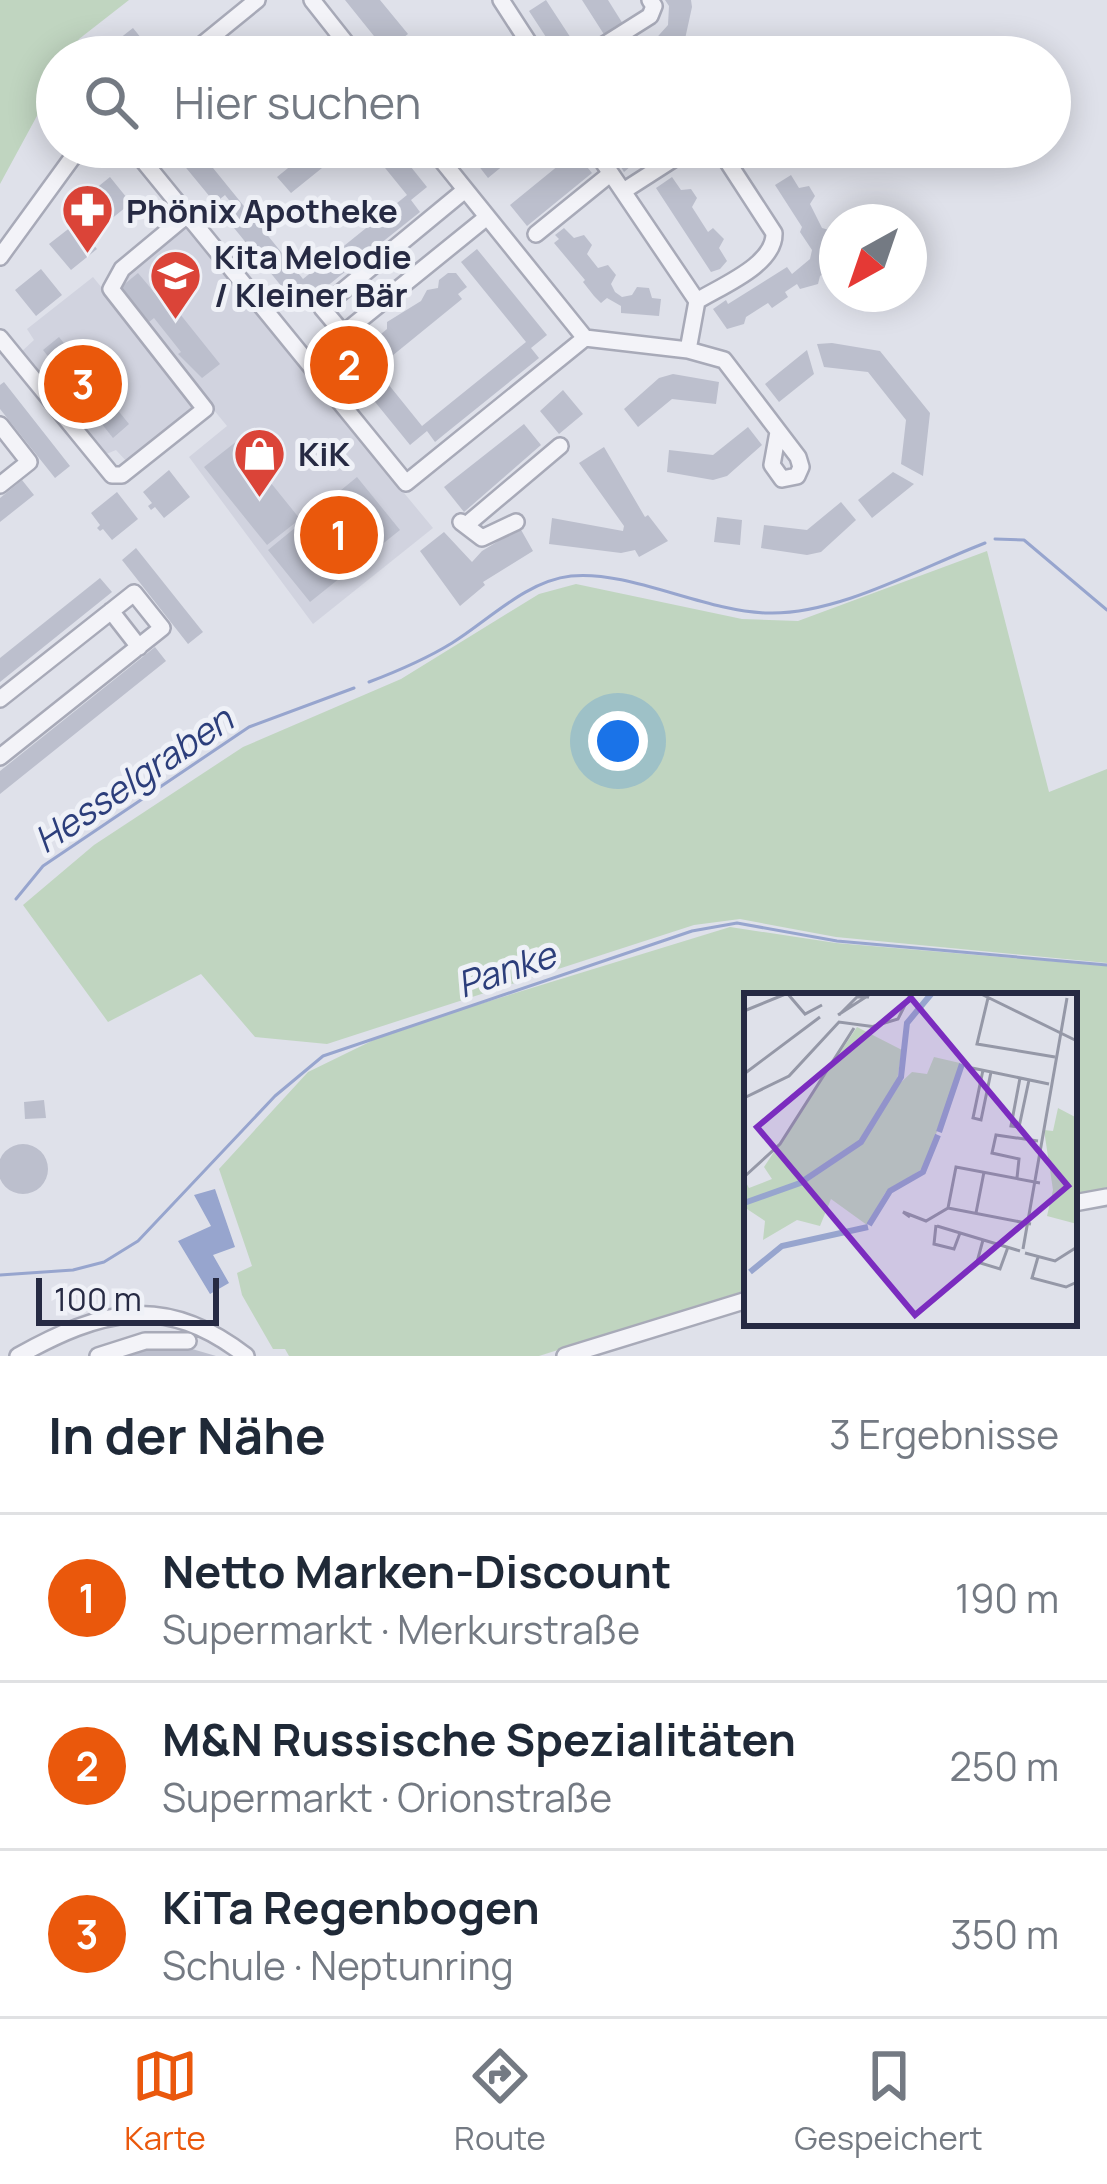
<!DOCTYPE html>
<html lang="de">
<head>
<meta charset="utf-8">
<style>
  :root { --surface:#fff; --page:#f2f2f3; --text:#1f2937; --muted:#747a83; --line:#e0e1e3; --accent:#ea580c }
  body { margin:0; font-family:Manrope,sans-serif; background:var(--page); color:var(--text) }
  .compass { position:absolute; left:819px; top:204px; width:108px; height:108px; border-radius:50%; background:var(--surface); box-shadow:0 6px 30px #0003; rotate:220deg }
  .scale { position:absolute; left:36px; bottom:30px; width:183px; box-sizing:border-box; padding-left:12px; border:6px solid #262a43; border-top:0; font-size:33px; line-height:42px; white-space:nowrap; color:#262a43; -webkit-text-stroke:9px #eff1f7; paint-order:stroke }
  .you { position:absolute; left:618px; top:741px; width:42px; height:42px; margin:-30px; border:9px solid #fff; border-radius:50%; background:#1a73e8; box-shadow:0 0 0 18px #1a73e833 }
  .badge { display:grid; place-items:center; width:78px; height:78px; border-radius:50%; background:var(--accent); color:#fff; font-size:39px; font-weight:700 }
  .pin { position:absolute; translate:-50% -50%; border:6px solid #fff; box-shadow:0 3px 12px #0006 }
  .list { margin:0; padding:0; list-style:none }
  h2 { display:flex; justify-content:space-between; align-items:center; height:156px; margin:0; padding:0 48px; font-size:51px }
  h2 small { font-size:39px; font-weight:400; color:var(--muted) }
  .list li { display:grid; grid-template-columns:78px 1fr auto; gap:36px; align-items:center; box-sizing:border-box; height:168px; padding:0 48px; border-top:3px solid var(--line) }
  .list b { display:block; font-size:45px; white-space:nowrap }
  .list p { margin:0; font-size:39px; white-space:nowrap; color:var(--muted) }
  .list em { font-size:39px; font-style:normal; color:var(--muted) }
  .icon { flex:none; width:66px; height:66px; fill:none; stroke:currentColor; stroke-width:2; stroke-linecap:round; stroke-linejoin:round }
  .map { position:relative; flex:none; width:1107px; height:1356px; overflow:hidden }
  .search { position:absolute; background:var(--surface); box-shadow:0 6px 30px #0003; left:36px; right:36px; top:36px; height:132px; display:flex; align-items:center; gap:30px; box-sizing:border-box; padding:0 42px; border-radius:66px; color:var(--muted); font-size:45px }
  .sheet { height:660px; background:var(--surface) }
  nav { display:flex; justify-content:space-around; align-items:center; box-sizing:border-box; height:168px; border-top:3px solid var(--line); background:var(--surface); font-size:33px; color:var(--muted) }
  nav a { display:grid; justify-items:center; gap:6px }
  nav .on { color:var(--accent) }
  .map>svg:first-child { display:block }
  .built { fill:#d1d3df }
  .green { fill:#c0d5c0 }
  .water { fill:#97a5ce }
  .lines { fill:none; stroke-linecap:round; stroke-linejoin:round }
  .stream { stroke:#97a5ce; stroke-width:3 }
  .building { fill:#bcbfcd }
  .minor-casing { stroke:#a8aab8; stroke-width:20 }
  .minor { stroke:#f3f3f8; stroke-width:15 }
  .labels { text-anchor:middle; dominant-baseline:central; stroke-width:10; stroke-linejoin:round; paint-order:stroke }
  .poi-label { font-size:33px; font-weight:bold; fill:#262a43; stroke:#eff1f7; text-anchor:start }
  .water-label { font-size:36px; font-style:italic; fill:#2c3e7b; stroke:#eff1f7 }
  .inset-river { fill:none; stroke:#97a5ce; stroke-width:6 }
  .inset-road { fill:none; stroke:#9598a7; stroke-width:3 }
  .view { fill:#7b2cbf; fill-opacity:0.15; stroke:#7b2cbf; stroke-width:6 }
  .inset-edge { fill:none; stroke:#262a43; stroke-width:6 }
</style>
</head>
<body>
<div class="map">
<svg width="1107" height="1356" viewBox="0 0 1107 1356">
  <rect width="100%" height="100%" fill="#dfe1ea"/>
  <path class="built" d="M185 228 433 528 313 624 189 457 227 426 122 298 118 285 178 229Z
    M93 277 189 395 193 409 128 463 116 450 104 455 21 352 34 340 27 329Z"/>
  <path class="green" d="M0 0H129L79 39 69 57H57V79L0 184Z
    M987 551 1049 792 1107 769V963L836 937 740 919 694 925 327 1044 255 1037 201 974 108 1022 23 905 94 845 243 747 401 679 539 594 576 584 742 619 798 621Z
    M730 927 836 943 1107 966V1187L1074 1197V996H747V1290L539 1356H289L285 1349H273L242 1295 237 1273 252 1266 219 1169 308 1072 392 1031Z"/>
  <path class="water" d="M215 1189 235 1247 213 1255 229 1283 210 1294 178 1241 211 1226 194 1195Z"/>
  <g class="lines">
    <path class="stream" d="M995 539 1024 540 1107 610
      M369 682C398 671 426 659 452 643 489 620 526 581 571 576 630 570 705 612 768 613 838 615 920 568 985 543
      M16 899 43 866 249 727 354 688
      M0 1275 73 1270 104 1262 138 1241 275 1096 323 1056 692 931 737 923 837 941 1107 965"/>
  </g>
  <path class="building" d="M345 0H380L408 34 386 51Z
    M546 0 580 52 572 57H559L529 11Z
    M582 0H608L623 24 605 36Z
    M665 0H691L692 7 685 39 671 55 656 41 662 51 657 53 651 44 668 25 669 6Z
    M133 28 154 54 113 57 106 49Z
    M309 41 322 57H267L284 44 292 54Z
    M178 147H196L303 279 407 195 368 147H395L427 187 411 200 420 212 316 295 308 285 291 298 221 212 232 204 225 195 215 203 173 152Z
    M314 147H348L291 193 277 177Z
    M483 147H526L488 178 471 156Z
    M617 147H653L624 172 611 151Z
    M575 152 592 173 527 226 510 205Z
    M791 175 799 188 809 186 815 196 810 204 822 228 829 230 828 238 835 248 830 252 827 264 830 269 820 276 818 284 800 289 797 284 785 292 788 297 772 308 768 303 746 317 744 324 727 329 713 309 726 300 728 304 787 267 792 274 810 259 812 250 800 232 802 227 775 185Z
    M110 177 131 203 105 224 84 198Z
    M672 177 681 190 691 189 697 198 692 207 708 232 713 228 724 239 719 248 727 261 720 269 711 272 656 188Z
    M76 223 97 249 71 270 49 244Z
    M564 228 574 238 584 235 592 245 587 254 598 268 608 265 616 275 611 284 615 292 622 297 632 295 637 287 649 288 652 298 661 299 659 316 621 313V306L607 298 601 303 594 296 583 282 585 280 554 243 559 239 555 235Z
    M477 249 547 335 531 348 539 358 446 433 435 442 427 431 410 445 354 376 346 383 330 364 363 342 370 343 387 329V322L421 301 427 290 438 288 439 280 448 273H456L467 287 458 294 462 299 376 369 422 426 526 342 461 262Z
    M41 269 62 295 36 316 15 290Z
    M138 273 159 298 164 294 220 364 202 378 178 354 181 352 154 318 149 322 131 307 135 304 121 287Z
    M59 337 101 389 114 379 120 388 108 398 129 424 113 438 43 350Z
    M832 343 880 351 930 413 923 476 901 464 906 420 868 372 824 367 817 344Z
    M807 350 814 374 779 402 765 384Z
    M673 374 719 382 716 404 672 399 638 427 624 409 659 378Z
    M4 382 70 466 55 478 0 409V385Z
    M563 390 583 414 559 434 540 411Z
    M524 424 541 445 464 512 444 487Z
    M748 427 762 445 727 476 713 480 667 472 669 450 713 455Z
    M237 441 300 519 267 545 204 467Z
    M604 447 645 517 648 515 668 541 639 557 635 550 621 553 549 544 552 518 623 531 624 526 579 463Z
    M169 470 190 497 164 518 155 507 151 510 148 506 152 503 143 492Z
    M893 472 914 484 872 518 858 500Z
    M357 477 400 530 310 602 268 550Z
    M22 480 34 495 0 522V498Z
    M117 492 138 519 112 540 103 529 100 531 97 528 100 525 91 513Z
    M841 502 856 520 821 552 807 555 761 548 764 525 807 530Z
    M717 517 742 520 740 545 714 542Z
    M520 528 533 551 483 582 485 585 460 606 420 551 444 532 472 562 482 551Z
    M136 548 203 632 188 644 122 560Z
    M100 578 112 592 0 682V658Z
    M155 647 166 661 0 794V771Z
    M44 1100 46 1118 25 1119 24 1102Z
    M-2 1169a25 25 0 1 1 50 0a25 25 0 1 1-50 0Z
    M156 1346H182L216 1356H118Z"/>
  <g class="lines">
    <defs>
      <path id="minor" d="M312 0 357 57
        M501 0 538 57
        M187 57 257 0
        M585 57 650 16 654 6 650 0
        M132 147 406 483 585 338 688 350 724 360 798 457 801 467 797 476 782 479 772 465 778 432
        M431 147 585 338
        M593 147 697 301 688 350
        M274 152 298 147
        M625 190 692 147
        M536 234 610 174
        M0 257 80 147
        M697 301C721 286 775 265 774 233L718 147
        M343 333 322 308 465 190
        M0 338 112 475H122L205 409 111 289 122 269 187 215
        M308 362 487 217
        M0 425 29 462 0 485
        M471 521 560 446
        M461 522 482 538 516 522
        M111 611 139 647
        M0 699 134 593 162 628 0 757
        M1074 1203 1107 1197
        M18 1356C101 1310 164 1292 246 1356
        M98 1356 145 1341H188
        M565 1356 747 1300"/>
    </defs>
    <use href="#minor" class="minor-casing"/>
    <use href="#minor" class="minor"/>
  </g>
  <defs>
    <symbol id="pharmacy-pin" viewBox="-11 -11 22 30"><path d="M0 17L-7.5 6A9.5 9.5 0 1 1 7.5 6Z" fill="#db4438" stroke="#eff1f7"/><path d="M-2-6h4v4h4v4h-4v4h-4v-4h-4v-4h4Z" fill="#fff"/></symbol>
    <symbol id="school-pin" viewBox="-11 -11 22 30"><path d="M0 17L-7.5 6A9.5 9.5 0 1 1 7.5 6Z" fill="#db4438" stroke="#eff1f7"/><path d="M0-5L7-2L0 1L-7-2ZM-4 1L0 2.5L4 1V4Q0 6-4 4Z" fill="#fff"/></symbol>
    <symbol id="shop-pin" viewBox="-11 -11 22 30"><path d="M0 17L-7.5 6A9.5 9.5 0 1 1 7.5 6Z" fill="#db4438" stroke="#eff1f7"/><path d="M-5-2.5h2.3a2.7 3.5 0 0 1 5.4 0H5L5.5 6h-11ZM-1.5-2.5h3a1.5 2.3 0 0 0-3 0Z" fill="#fff"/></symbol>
  </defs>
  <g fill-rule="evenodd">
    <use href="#pharmacy-pin" x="58" y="180" width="59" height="81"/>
    <use href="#school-pin" x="146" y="246" width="59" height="81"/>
    <use href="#shop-pin" x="230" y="424" width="59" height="81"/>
  </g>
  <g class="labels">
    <g class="poi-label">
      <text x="126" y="210">Phönix Apotheke</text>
      <text x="214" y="256">Kita Melodie<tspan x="214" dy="38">/ Kleiner Bär</tspan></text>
      <text x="298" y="453">KiK</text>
    </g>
    <g class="water-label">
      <text transform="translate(133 779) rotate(-34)">Hesselgraben</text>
      <text transform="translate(506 969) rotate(-19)">Panke</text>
    </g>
  </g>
  <g transform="translate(744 993)">
    <rect width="333" height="333" fill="#dfe1ea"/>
    <path d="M113 34 158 57 152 94 168 79 183 81 190 64 216 70 181 174 141 200 123 232 87 206 76 233 53 227 19 247 21 228 0 214V186L5 195 28 186 20 174ZM314 115 333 125V231L303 223 309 197 300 137 309 138Z" fill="#c0d5c0"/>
    <path class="inset-river" d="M195 139 218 71M0 210 56 190 117 149 157 84 163 30 188 0M125 232 146 198 179 179 194 142M6 279 38 253 124 234"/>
    <path class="inset-road" d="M43 0 61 21 78 12M235 0 333 48M244 5 233 51 311 64M0 18 44 0M94 22 128 0M95 22 113 4H125M127 34 154 26 167 0M228 75 305 91M239 77 229 125 237 127 247 79M0 81 76 24M276 85 267 133 275 134 285 87M0 105 45 83 95 29 132 34M0 184 36 151 110 35M273 185 275 166 248 160 252 142 294 148M204 215 287 231M232 220 240 179M166 224 159 219 182 228 204 215 212 174 296 190M192 232 190 251 210 256 216 240M193 233 276 258M239 247 233 269 256 276 264 254M279 256 323 5M281 260 311 268 333 254M294 264 288 285 322 294 333 289"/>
    <path class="view" d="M167 5 324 193 171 322 13 134Z"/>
    <rect width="333" height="333" class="inset-edge"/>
  </g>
</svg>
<svg class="compass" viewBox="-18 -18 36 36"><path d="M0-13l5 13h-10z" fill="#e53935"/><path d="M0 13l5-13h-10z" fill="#747a83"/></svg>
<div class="scale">100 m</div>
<div class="you"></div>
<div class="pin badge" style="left:339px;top:535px">1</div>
<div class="pin badge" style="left:349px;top:365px">2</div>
<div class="pin badge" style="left:83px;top:384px">3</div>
<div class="search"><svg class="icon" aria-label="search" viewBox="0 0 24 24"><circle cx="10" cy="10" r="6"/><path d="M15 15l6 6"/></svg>Hier suchen</div>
</div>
<section class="sheet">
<h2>In der Nähe<small>3 Ergebnisse</small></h2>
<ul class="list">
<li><span class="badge">1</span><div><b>Netto Marken-Discount</b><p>Supermarkt · Merkurstraße</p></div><em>190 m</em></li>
<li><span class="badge">2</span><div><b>M&amp;N Russische Spezialitäten</b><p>Supermarkt · Orionstraße</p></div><em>250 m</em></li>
<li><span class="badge">3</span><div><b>KiTa Regenbogen</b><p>Schule · Neptunring</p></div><em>350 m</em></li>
</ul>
</section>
<nav>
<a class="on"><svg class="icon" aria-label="map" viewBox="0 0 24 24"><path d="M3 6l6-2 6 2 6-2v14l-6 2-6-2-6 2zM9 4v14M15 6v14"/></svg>Karte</a>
<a><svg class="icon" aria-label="directions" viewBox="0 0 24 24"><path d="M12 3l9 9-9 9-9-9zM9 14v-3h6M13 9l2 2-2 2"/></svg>Route</a>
<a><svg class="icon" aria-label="saved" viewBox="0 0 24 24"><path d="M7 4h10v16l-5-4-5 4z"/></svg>Gespeichert</a>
</nav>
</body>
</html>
